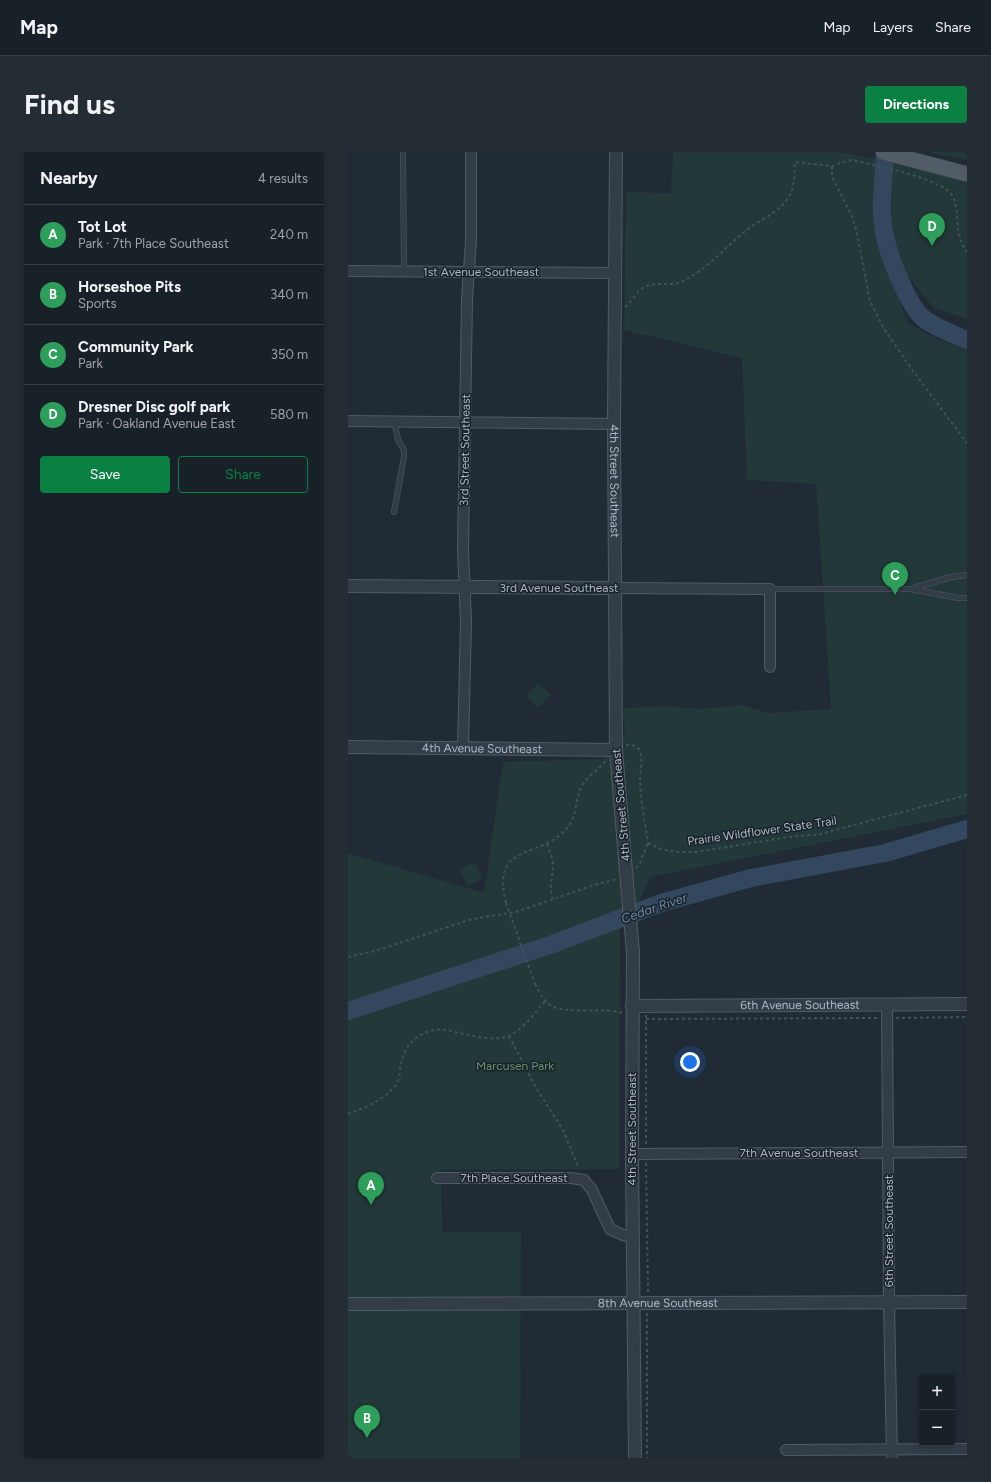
<!DOCTYPE html>
<html lang="en">
<head>
<meta charset="utf-8">
<style>
  :root { --surface:#182028; --page:#252d34; --text:#f1f3f6; --muted:#9fa3a8; --line:#363e45; --accent:#0b8043 }
  body { margin:0; font-family:Figtree,sans-serif; background:var(--page); color:var(--text) }
  .controls { position:absolute; right:12px; bottom:12px; display:grid; overflow:hidden; border-radius:4px; box-shadow:0 2px 6px #0003 }
  .controls button { width:36px; height:36px; display:grid; place-items:center; padding:0; border:0; border-bottom:1px solid var(--line); background:var(--surface); color:var(--text); font:20px sans-serif }
  .you { position:absolute; left:342px; top:910px; width:14px; height:14px; margin:-10px; border:3px solid #fff; border-radius:50%; background:#1a73e8; box-shadow:0 0 0 6px #1a73e833 }
  .badge { display:grid; place-items:center; width:26px; height:26px; border-radius:50%; background:var(--accent); color:#fff; font-size:13px; font-weight:700 }
  .pin { position:absolute; translate:-50% -33px; filter:drop-shadow(0 1px 2px #0008) }
  .pin::after { content:''; position:absolute; top:21px; width:14px; height:12px; background:inherit; clip-path:polygon(0 0,100% 0,50% 100%) }
  .list { margin:0; padding:0; list-style:none }
  h2 { display:flex; justify-content:space-between; align-items:center; height:52px; margin:0; padding:0 16px; font-size:17px }
  h2 small { font-size:13px; font-weight:400; color:var(--muted) }
  .list li { display:grid; grid-template-columns:26px 1fr auto; gap:12px; align-items:center; box-sizing:border-box; height:60px; padding:0 16px; border-top:1px solid var(--line) }
  .list b { display:block; font-size:15px; white-space:nowrap }
  .list p { margin:0; font-size:13px; white-space:nowrap; color:var(--muted) }
  .list em { font-size:13px; font-style:normal; color:var(--muted) }
  .actions { display:flex; gap:8px; padding:12px 16px }
  .actions a { flex:1; padding:9px 0; border:1px solid var(--accent); border-radius:4px; text-align:center; font-size:14px; color:var(--accent) }
  .actions .main { background:var(--accent); color:#fff }
  .map { position:relative; flex:none; width:619px; height:1306px; overflow:hidden; border-radius:4px }
  header { display:flex; align-items:center; gap:24px; box-sizing:border-box; height:56px; padding:0 20px; background:var(--surface); border-bottom:1px solid var(--line) }
  header strong { font-size:19px }
  nav { display:flex; gap:22px; margin-inline-start:auto; font-size:14px }
  .intro { display:flex; align-items:center; justify-content:space-between; box-sizing:border-box; height:96px; padding:0 24px }
  h1 { margin:0; font-size:28px }
  .button { padding:10px 18px; border-radius:4px; background:var(--accent); color:#fff; font-size:14px; font-weight:700 }
  main { display:flex; gap:24px; padding:0 24px }
  aside { flex:1; background:var(--surface); border-radius:4px; box-shadow:0 2px 6px #0003 }
  .map>svg:first-child { display:block }
  .green { fill:#233838 }
  .lines { fill:none; stroke-linecap:round; stroke-linejoin:round }
  .river { stroke:#33485e; stroke-width:18 }
  .service-casing { stroke:#515b65; stroke-width:6 }
  .minor-casing { stroke:#515b65; stroke-width:12 }
  .tertiary-casing { stroke:#515b65; stroke-width:14 }
  .primary-casing { stroke:#3d4650; stroke-width:16 }
  .path { stroke:#3f5455; stroke-width:2; stroke-dasharray:3 3; stroke-linecap:butt }
  .service { stroke:#333d47; stroke-width:5 }
  .minor { stroke:#333d47; stroke-width:10 }
  .tertiary { stroke:#333d47; stroke-width:12 }
  .primary { stroke:#515c67; stroke-width:15 }
  .tertiary-bridge-casing { stroke:#515b65; stroke-width:14; stroke-linecap:butt }
  .path-bridge { stroke:#3f5455; stroke-width:2; stroke-dasharray:3 3; stroke-linecap:butt }
  .tertiary-bridge { stroke:#333d47; stroke-width:12 }
  .labels { text-anchor:middle; dominant-baseline:central; stroke-width:3; stroke-linejoin:round; paint-order:stroke }
  .street-label { font-size:12px; fill:#adb8c4; stroke:#19222b }
  .park-label { font-size:12px; fill:#66936d; stroke:#19222b }
  .water-label { font-size:13px; font-style:italic; fill:#6e8ba8; stroke:#19222b }
</style>
</head>
<body>
<header>
<strong>Map</strong>
<nav><a>Map</a><a>Layers</a><a>Share</a></nav>
</header>
<div class="intro"><h1>Find us</h1><a class="button">Directions</a></div>
<main>
<aside>
<h2>Nearby<small>4 results</small></h2>
<ul class="list">
<li><span class="badge" style="background:#2e9e5b">A</span><div><b>Tot Lot</b><p>Park · 7th Place Southeast</p></div><em>240 m</em></li>
<li><span class="badge" style="background:#2e9e5b">B</span><div><b>Horseshoe Pits</b><p>Sports</p></div><em>340 m</em></li>
<li><span class="badge" style="background:#2e9e5b">C</span><div><b>Community Park</b><p>Park</p></div><em>350 m</em></li>
<li><span class="badge" style="background:#2e9e5b">D</span><div><b>Dresner Disc golf park</b><p>Park · Oakland Avenue East</p></div><em>580 m</em></li>
</ul>
<div class="actions"><a class="main">Save</a><a>Share</a></div>
</aside>
<div class="map">
<svg width="619" height="1306" viewBox="0 0 619 1306">
  <rect width="100%" height="100%" fill="#202b36"/>
  <path class="green" d="M325 0H491L530 7 526 47 527 79 532 98 560 171 593 189 619 196V662L302 725 286 760 272 763 271 1017 93 1018 94 1080H173L172 1306H0V701L136 741 155 610 256 607 277 584 275 556 315 554 352 557 394 553 421 561 483 557 468 332 399 328 394 206 276 178 278 40 323 41Z
    M579 0H619V8Z
    M542 9 619 27V167L586 156 555 118 542 70Z
    M190 531 203 543 190 556 178 543Z
    M126 710 135 726 120 734 111 718Z"/>
  <g class="lines">
    <path class="river" d="M537 0C536 29 530 61 538 89 542 105 548 120 555 135 560 146 566 158 575 166 588 176 604 182 619 188
      M0 859 202 793 313 751 403 726 537 701 619 677"/>
    <defs>
      <path id="service" d="M55 0 56 119
        M46 269 50 288 56 298V305L46 360
        M566 436 603 425 619 423
        M422 437H563L610 446H619"/>
      <path id="minor" d="M0 119 267 121
        M0 269 266 272
        M266 436 422 437V515
        M115 597 118 469 115 399 119 147 123 89V0
        M539 852 541 1151 544 1306
        M284 1002 619 1000
        M89 1026H223L236 1028 244 1038 262 1077 275 1083 285 1085
        M438 1298 619 1297"/>
      <g id="tertiary">
        <path id="s1" d="M268 0 266 272 268 598 277 708"/>
        <path d="M0 434 266 436"/>
        <path id="s2" d="M0 595 268 598"/>
        <path d="M285 800 284 1002 287 1306"/>
        <path id="s3" d="M284 854 619 852"/>
        <path id="s4" d="M0 1152 619 1150"/>
      </g>
      <path id="primary" d="M535 0 619 22"/>
    </defs>
    <use href="#service" class="service-casing"/>
    <use href="#minor" class="minor-casing"/>
    <use href="#tertiary" class="tertiary-casing"/>
    <use href="#primary" class="primary-casing"/>
    <path class="path" d="M484 14V25L504 64 508 77 522 149 535 175 562 215 619 291
      M277 155C284 149 289 140 296 135 308 129 323 135 335 129 362 116 380 91 404 74 418 65 434 58 442 43 447 34 446 21 447 10L484 14 498 9 505 8C526 14 599 26 606 47 613 68 604 78 619 100
      M278 593C283 593 289 593 292 599 295 607 292 620 292 630 293 650 297 671 300 691
      M300 691 313 697 329 700H348L434 686 472 682 619 643
      M199 692C201 699 205 706 205 713 205 726 200 734 205 748
      M288 716 291 713 300 691
      M158 751C142 689 193 708 219 676 229 665 227 648 233 636 238 625 250 618 258 609
      M0 805 27 799 124 767 168 760 246 733 269 727
      M187 832C191 839 195 848 202 853 218 863 254 855 274 861
      M298 863V993
      M548 866 619 865
      M298 867 529 866
      M161 884 187 934 215 978 231 1017
      M0 962C16 956 39 947 49 931 51 927 52 922 52 917 55 899 60 889 77 881 86 876 97 877 107 880 158 892 164 890 197 849
      M298 1011 300 1141
      M299 1161V1306"/>
    <use href="#service" class="service"/>
    <use href="#minor" class="minor"/>
    <use href="#tertiary" class="tertiary"/>
    <use href="#primary" class="primary"/>
    <defs>
      <path id="tertiary-bridge" d="M277 708 285 800"/>
    </defs>
    <use href="#tertiary-bridge" class="tertiary-bridge-casing"/>
    <path class="path-bridge" d="M158 751 187 832"/>
    <use href="#tertiary-bridge" class="tertiary-bridge"/>
  </g>
  <g class="labels">
    <g class="street-label">
      <text x="133" y="120">1st Avenue Southeast</text>
      <text transform="translate(117 298) rotate(-89)">3rd Street Southeast</text>
      <text stroke="none"><textPath href="#s1" startOffset="329">4th Street Southeast</textPath></text>
      <text x="211" y="436">3rd Avenue Southeast</text>
      <text stroke="none"><textPath href="#s2" startOffset="134">4th Avenue Southeast</textPath></text>
      <text transform="translate(273 653) rotate(-95)">4th Street Southeast</text>
      <text transform="translate(414 679) rotate(-8)">Prairie Wildflower State Trail</text>
      <text stroke="none"><textPath href="#s3" startOffset="168">6th Avenue Southeast</textPath></text>
      <text transform="translate(284 977) rotate(-90)">4th Street Southeast</text>
      <text x="451" y="1001">7th Avenue Southeast</text>
      <text x="166" y="1026">7th Place Southeast</text>
      <text transform="translate(541 1079) rotate(-90)">6th Street Southeast</text>
      <text stroke="none"><textPath href="#s4" startOffset="310">8th Avenue Southeast</textPath></text>
    </g>
    <g class="park-label">
      <text x="167" y="914">Marcusen Park</text>
    </g>
    <g class="water-label">
      <text transform="translate(306 756) rotate(-19)">Cedar River</text>
    </g>
  </g>
</svg>
<div class="controls">
<button>+</button>
<button>−</button>
</div>
<div class="you"></div>
<div class="pin badge" style="left:23px;top:1053px;background:#2e9e5b">A</div>
<div class="pin badge" style="left:19px;top:1286px;background:#2e9e5b">B</div>
<div class="pin badge" style="left:547px;top:443px;background:#2e9e5b">C</div>
<div class="pin badge" style="left:584px;top:94px;background:#2e9e5b">D</div>
</div>
</main>
</body>
</html>
